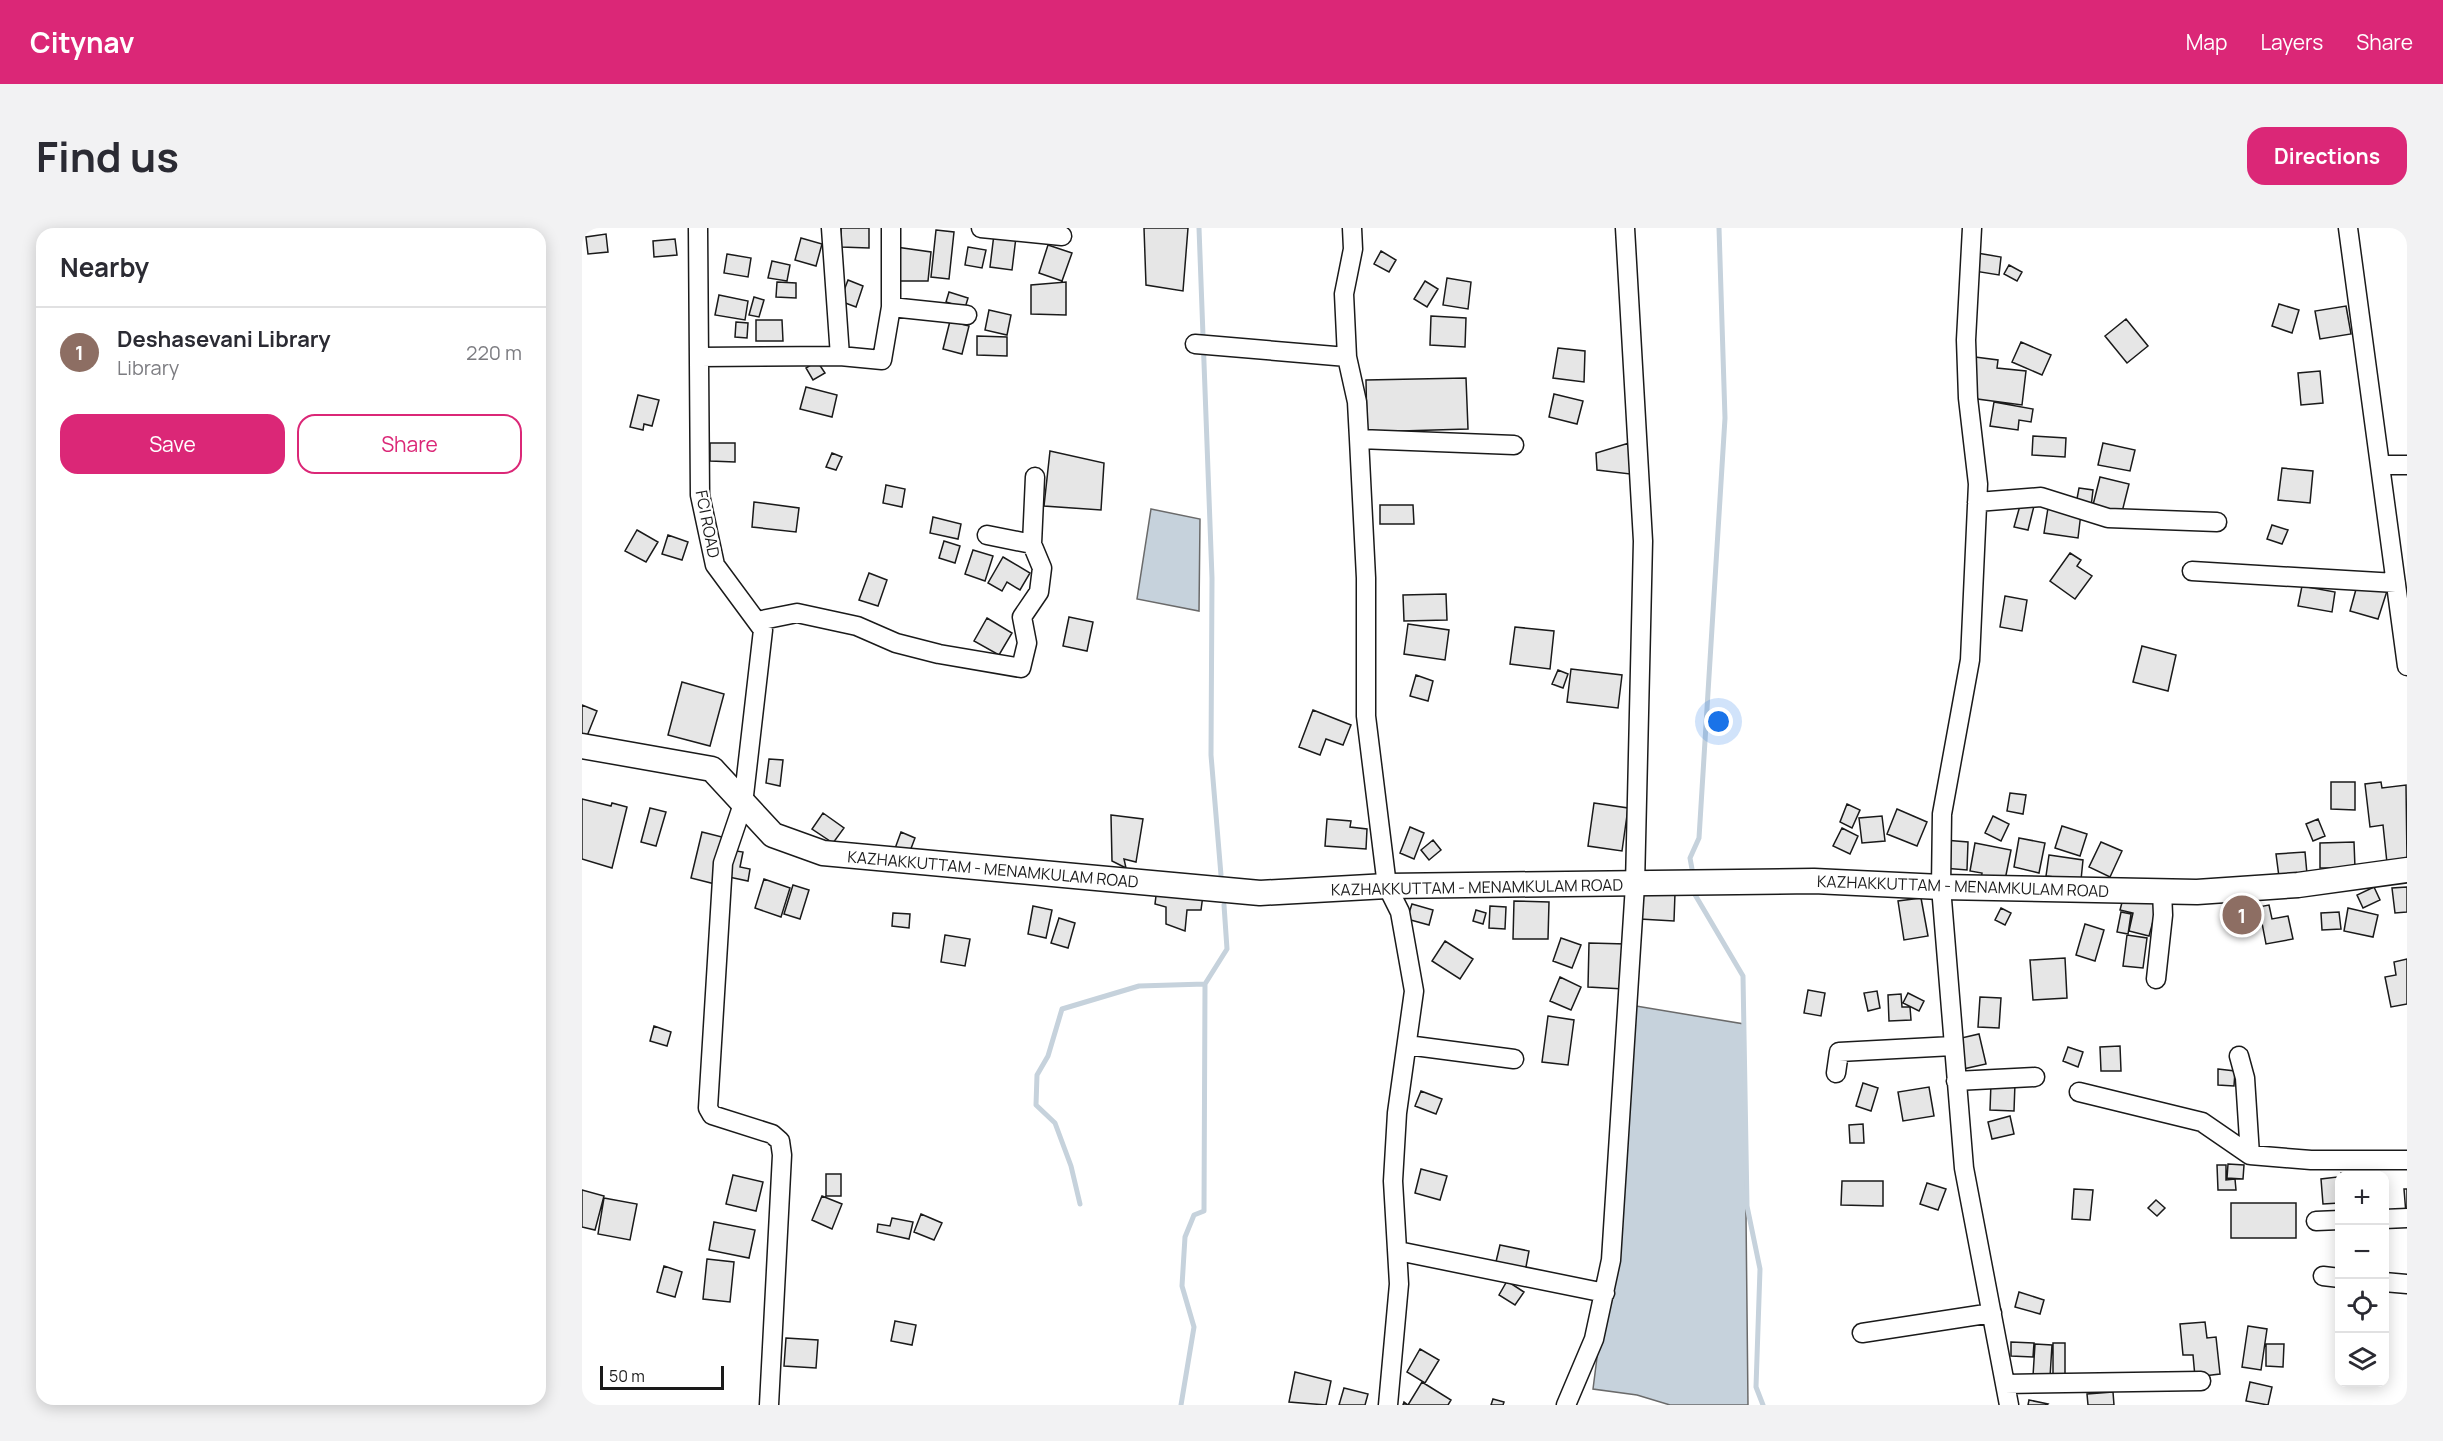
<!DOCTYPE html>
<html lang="en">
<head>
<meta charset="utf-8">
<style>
  :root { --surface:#fff; --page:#f2f2f3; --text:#2b2b33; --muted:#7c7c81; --line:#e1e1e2; --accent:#db2777 }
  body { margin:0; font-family:Manrope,sans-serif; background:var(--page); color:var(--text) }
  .controls { position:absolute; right:18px; bottom:18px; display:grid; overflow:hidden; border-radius:12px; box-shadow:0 3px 15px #0003 }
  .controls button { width:54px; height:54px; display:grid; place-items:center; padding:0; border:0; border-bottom:2px solid var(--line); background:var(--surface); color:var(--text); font:30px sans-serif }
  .scale { position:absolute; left:18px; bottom:15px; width:124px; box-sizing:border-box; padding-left:6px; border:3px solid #1a1a1a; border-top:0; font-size:16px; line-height:21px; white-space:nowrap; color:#1a1a1a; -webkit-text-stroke:4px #fff; paint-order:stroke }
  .you { position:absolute; left:1137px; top:494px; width:21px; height:21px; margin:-15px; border:4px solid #fff; border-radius:50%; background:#1a73e8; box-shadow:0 0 0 9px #1a73e833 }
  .badge { display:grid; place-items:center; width:39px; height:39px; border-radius:50%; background:var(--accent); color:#fff; font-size:20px; font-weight:700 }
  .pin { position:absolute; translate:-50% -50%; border:3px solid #fff; box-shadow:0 2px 6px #0006 }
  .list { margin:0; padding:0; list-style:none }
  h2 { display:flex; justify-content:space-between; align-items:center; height:78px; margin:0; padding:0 24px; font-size:26px }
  h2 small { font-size:20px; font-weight:400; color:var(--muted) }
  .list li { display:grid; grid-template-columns:39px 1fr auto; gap:18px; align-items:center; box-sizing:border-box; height:90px; padding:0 24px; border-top:2px solid var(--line) }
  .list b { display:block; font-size:22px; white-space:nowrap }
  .list p { margin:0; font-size:20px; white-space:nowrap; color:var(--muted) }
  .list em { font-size:20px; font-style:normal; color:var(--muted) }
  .actions { display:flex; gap:12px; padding:18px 24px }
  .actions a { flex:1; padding:14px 0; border:2px solid var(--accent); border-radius:18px; text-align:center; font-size:21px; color:var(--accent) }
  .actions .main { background:var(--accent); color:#fff }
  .icon { flex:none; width:33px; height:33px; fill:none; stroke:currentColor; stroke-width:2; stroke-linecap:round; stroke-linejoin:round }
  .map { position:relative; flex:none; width:1825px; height:1177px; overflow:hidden; border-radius:18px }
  header { display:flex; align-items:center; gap:36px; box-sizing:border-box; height:84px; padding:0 30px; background:var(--accent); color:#fff }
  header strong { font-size:28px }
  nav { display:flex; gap:33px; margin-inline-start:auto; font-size:21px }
  .intro { display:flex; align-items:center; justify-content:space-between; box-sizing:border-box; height:144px; padding:0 36px }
  h1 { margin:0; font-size:42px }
  .button { padding:15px 27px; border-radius:18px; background:var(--accent); color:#fff; font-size:21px; font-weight:700 }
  main { display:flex; gap:36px; padding:0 36px }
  aside { flex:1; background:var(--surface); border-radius:18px; box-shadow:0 3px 15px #0003 }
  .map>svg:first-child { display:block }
  .water { fill:#c6d2dc; stroke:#6a6a6a; stroke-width:1.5 }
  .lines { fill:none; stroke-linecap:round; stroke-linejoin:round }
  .stream { stroke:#c6d2dc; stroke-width:5 }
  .building { fill:#e6e6e6; stroke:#1a1a1a; stroke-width:1.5 }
  .minor-casing { stroke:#1a1a1a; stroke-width:21 }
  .major-casing { stroke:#1a1a1a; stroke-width:27 }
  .minor { stroke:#fff; stroke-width:18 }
  .major { stroke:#fff; stroke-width:24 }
  .labels { text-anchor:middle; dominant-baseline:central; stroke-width:4.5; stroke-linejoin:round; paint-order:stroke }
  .street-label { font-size:16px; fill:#1a1a1a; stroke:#fff }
</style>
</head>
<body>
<header>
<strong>Citynav</strong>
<nav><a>Map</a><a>Layers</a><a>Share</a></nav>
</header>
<div class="intro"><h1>Find us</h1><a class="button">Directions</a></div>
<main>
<aside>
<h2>Nearby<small></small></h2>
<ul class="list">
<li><span class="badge" style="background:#8d6e63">1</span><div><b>Deshasevani Library</b><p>Library</p></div><em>220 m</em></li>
</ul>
<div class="actions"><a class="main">Save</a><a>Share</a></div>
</aside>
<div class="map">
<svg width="1825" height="1177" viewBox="0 0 1825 1177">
  <rect width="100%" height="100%" fill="#fff"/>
  <path class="water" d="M569 281 618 291 617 383 555 371Z
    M1048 777 1162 796 1166 1177H1088L1055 1167 1011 1161 1018 1106Z"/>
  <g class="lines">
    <path class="stream" d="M617 0 630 350 629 527 639 647
      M1110 641 1108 630 1117 610 1143 190 1137 0
      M1112 665 1161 748 1165 978 1178 1041 1174 1159 1181 1177
      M623 756 645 721 642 677
      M498 976 489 938 473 895 454 877 455 847 466 828 480 781 557 758 623 756 622 983 612 987 603 1009 600 1058 612 1099 599 1177"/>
  </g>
  <path class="building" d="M259 0H287V20L259 19Z
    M562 0H606L601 63 564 57Z
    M354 2 372 4 367 51 349 49Z
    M24 6 26 24 6 26 4 9Z
    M412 6 434 9 430 42 408 39Z
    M219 10 240 16 234 38 213 32Z
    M93 11 95 27 72 29 71 13Z
    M466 17 490 25 480 53 457 45Z
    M314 19 349 24 346 53H312Z
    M386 19 404 22 400 40 383 37Z
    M799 23 814 32 807 44 792 36Z
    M1395 25 1419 29 1417 47 1392 43Z
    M145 26 169 30 166 49 142 45Z
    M190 33 208 37 205 53 186 50Z
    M1427 37 1440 44 1435 53 1422 46Z
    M865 50 889 54 886 81 861 77Z
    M266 52 281 58 274 79 258 73Z
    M843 53 856 61 845 79 832 71Z
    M195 54 214 55V70L194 69Z
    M484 54V87L449 86V57Z
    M367 64 386 70 383 80 364 74Z
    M137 67 166 73 163 92 133 87Z
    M172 69 182 72 177 89 167 87Z
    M1697 76 1717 82 1710 105 1690 98Z
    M1764 78 1769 106 1738 111 1733 83Z
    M407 82 429 87 425 107 403 102Z
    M849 88 884 90 883 119 848 117Z
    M1544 91 1566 118 1545 135 1523 108Z
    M174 92H200L201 113H174Z
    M368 93 387 98 380 126 361 121Z
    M154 94 166 95 165 110 153 109Z
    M395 108 425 109V128L395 127Z
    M1439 114 1469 127 1460 147 1430 134Z
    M976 120 1003 123 1002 154 971 150Z
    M1393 129 1416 132 1415 140 1444 143 1440 177 1388 170Z
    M235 133 243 145 231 152 224 140Z
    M1738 143 1741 175 1719 177 1716 145Z
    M884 150 886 201 785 204 784 152Z
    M224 159 255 167 250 189 218 181Z
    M972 166 1001 173 995 196 967 189Z
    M56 167 77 172 70 198 62 196 61 202 48 199Z
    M1412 174 1451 181 1449 194 1437 192 1436 202 1408 198Z
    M1451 208 1484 210 1483 229 1450 227Z
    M128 215H153V234L128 233Z
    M1047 215 1048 246 1015 242 1014 225Z
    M1521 215 1553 222 1548 243 1516 237Z
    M468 223 522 235 519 282 462 278Z
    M250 225 260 229 254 242 244 239Z
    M1700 240 1731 243 1728 275 1696 272Z
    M1518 249 1547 256 1540 284 1511 277Z
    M304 257 323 261 320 279 301 275Z
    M1497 260 1511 262 1509 279 1494 276Z
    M172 274 217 280 214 304 170 299Z
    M1439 274 1452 278 1446 302 1432 299Z
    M798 277H831L832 296H798Z
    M1466 280 1499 285 1496 310 1462 305Z
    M351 289 379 296 376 311 348 305Z
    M1690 297 1706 302 1700 316 1685 311Z
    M55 302 76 314 64 334 43 323Z
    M86 307 106 314 100 332 80 326Z
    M362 313 378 318 373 335 357 330Z
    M391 322 411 328 403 353 383 346Z
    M1488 325 1499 332 1495 338 1510 348 1493 371 1468 353Z
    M421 329 448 345 438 362 425 354 420 363 406 355Z
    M287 345 305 352 296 378 277 372Z
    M1776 354 1805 363 1796 391 1768 383Z
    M1720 358 1753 364 1750 384 1716 378Z
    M864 366 865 392 822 393 821 367Z
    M1423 368 1445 372 1440 403 1418 399Z
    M487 389 511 394 505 423 481 418Z
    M405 390 430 405 417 427 392 413Z
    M826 396 867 402 863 432 822 426Z
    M933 399 972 403 968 441 928 436Z
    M1560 418 1594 427 1586 463 1551 454Z
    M989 441 1040 447 1036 480 985 474Z
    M976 442 986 446 981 460 970 456Z
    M834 447 851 453 846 473 828 468Z
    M100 454 142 466 128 518 86 507Z
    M0 477 15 483 3 513 0 512Z
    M731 482 769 497 761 517 744 511 738 527 717 519Z
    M187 531 201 532 198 558 184 555Z
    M1749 554H1773V582L1749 581Z
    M1799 554 1800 560 1824 557 1825 633 1805 635 1801 597 1788 599 1783 556Z
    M1428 565 1444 567 1441 586 1425 583Z
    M0 571 29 578 30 575 45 579 30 640 0 631Z
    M1012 575 1046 580 1040 623 1006 618Z
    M1265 576 1278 582 1270 600 1258 594Z
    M68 580 84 584 74 618 59 614Z
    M1315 581 1345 594 1335 618 1305 606Z
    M241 585 262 600 251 615 230 601Z
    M529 587 561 591 554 634 542 631 544 640 530 633Z
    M1300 588 1303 613 1280 615 1277 590Z
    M1411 588 1427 596 1419 613 1403 605Z
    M745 591 769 593 768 599 785 601 784 621 743 618Z
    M1736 591 1743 608 1731 613 1724 596Z
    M1480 598 1505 606 1498 628 1473 620Z
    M828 599 842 605 832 631 818 625Z
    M1260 600 1276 608 1268 626 1251 618Z
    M120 604 144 610 133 656 109 650Z
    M319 604 333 610 325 631 311 626Z
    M1437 610 1463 615 1457 645 1432 639Z
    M851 612 859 622 847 632 839 622Z
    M1362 612 1386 614 1385 642 1361 640Z
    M1519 614 1540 623 1528 649 1507 639Z
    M1772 614 1773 640H1738V615Z
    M1393 615 1429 622 1422 657 1399 652 1400 645 1388 643Z
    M148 622 161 624 158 639 168 641 166 653 142 648Z
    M1723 624 1725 646 1697 649 1694 626Z
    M1467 627 1501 632 1499 652 1464 648Z
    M182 651 208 660 199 689 173 680Z
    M211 657 227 662 218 691 202 686Z
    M1792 659 1798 672 1781 680 1775 667Z
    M1825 659V684L1813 685 1810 660Z
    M575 660 621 667 619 682H605L603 703 584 696V679L573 676Z
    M1059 664 1093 665 1092 693 1058 691Z
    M1542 667 1576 675 1567 708 1547 703 1551 685 1538 682Z
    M1339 670 1346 708 1322 712 1316 673Z
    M932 673 967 674 966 711H931Z
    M830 676 851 682 847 697 825 691Z
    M1687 677 1690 691 1706 688 1711 711 1684 716 1680 695 1668 697 1665 681Z
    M451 678 470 682 464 710 446 706Z
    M908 678 924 679 923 701 907 700Z
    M1419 680 1429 685 1423 697 1413 692Z
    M1766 680 1796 687 1791 709 1762 703Z
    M894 682 904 685 901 696 891 693Z
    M1539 684 1549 686 1546 706 1535 704Z
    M1757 684 1759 701 1740 702 1739 685Z
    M311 685 328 686 327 700 310 698Z
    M477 690 493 695 486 720 469 715Z
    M1503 696 1522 702 1513 733 1494 727Z
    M363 707 388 711 383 738 359 734Z
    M1545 707 1565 710 1561 740 1541 738Z
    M979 710 999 717 990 740 971 733Z
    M863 713 891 731 878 751 850 733Z
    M1007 715 1044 716 1042 761 1006 759Z
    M1483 730 1485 770 1451 772 1448 732Z
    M1825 731V776L1809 779 1803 749 1814 747 1812 734Z
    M978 749 999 759 989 782 968 773Z
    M1226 762 1243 765 1239 788 1222 785Z
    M1295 763 1298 780 1286 783 1282 765Z
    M1326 765 1342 773 1337 783 1321 775Z
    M1319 766 1320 779H1328L1329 792 1307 793 1306 767Z
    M1398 769 1419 770 1417 800 1396 799Z
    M966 788 992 792 986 837 960 834Z
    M72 798 89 804 85 818 68 813Z
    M1397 806 1404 836 1381 841 1375 811Z
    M1538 818 1539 843H1519L1518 819Z
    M1486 819 1501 824 1496 839 1481 833Z
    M1636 841 1653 843 1652 858 1636 857Z
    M1281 855 1296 860 1289 883 1274 878Z
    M1409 855H1433L1432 883 1408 882Z
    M1347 859 1352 888 1321 893 1316 864Z
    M839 863 860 871 854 886 833 878Z
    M1428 888 1432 906 1410 911 1406 894Z
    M1281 896 1282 915H1268L1267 897Z
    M1646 936 1662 937 1661 951 1645 950Z
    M1635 937H1644V952L1653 951 1654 962H1636Z
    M839 941 865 948 858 972 833 965Z
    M1759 945H1783V948H1759Z
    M244 946H259V968H244Z
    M151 947 181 954 174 983 144 976Z
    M1755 949 1757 975 1741 976 1739 951Z
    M1260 953H1301V978L1259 977Z
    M1345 955 1364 961 1356 982 1338 976Z
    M1492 961 1511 962 1508 992 1490 991Z
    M1822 961H1825V986H1824Z
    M0 962 22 968 13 1002 0 999Z
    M240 968 260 976 250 1001 230 992Z
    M22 970 55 976 48 1012 16 1006Z
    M1574 972 1583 980 1575 988 1566 980Z
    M1649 975H1714V1010H1649Z
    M339 986 360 995 352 1012 332 1004Z
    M310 990 331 994 327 1011 295 1004 296 996 308 998Z
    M132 994 173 1002 167 1030 127 1022Z
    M918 1017 947 1023 943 1044 913 1038Z
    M125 1031 152 1034 148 1074 121 1071Z
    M82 1038 100 1044 93 1069 75 1064Z
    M925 1053 942 1064 933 1077 917 1067Z
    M1437 1064 1462 1072 1458 1086 1433 1079Z
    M313 1093 334 1097 330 1117 309 1113Z
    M1623 1094 1625 1110 1634 1109 1638 1146 1613 1149 1611 1127H1601L1598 1096Z
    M1666 1098 1685 1101 1679 1142 1660 1139Z
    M204 1110 236 1112 234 1140 202 1138Z
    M1429 1114 1452 1115 1451 1129 1429 1128Z
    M1471 1115H1483V1149H1471Z
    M1453 1116 1470 1117 1468 1149 1451 1148Z
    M1684 1116H1702L1701 1139 1684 1138Z
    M838 1121 857 1132 843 1155 825 1144Z
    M713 1144 749 1153 744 1177 707 1174Z
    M840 1154 869 1172 866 1177H821L822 1174 826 1177Z
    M1668 1154 1690 1159 1686 1177 1664 1173Z
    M762 1160 786 1166 783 1177H757Z
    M1531 1164 1532 1177H1506L1505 1166Z
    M911 1171 922 1174 921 1177H909Z
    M1447 1172 1466 1176 1465 1177H1446Z"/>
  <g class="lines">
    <defs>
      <path id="minor" d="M116 0 118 267 133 337 181 402 161 576 141 635 126 880 130 887 190 906 198 913 200 927 187 1177
        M249 0 258 128
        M399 0 480 8
        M770 0 771 21 762 66 765 129 775 174 777 211 784 350V488L805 658 818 684 832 763 815 885 811 953 817 1056 806 1177
        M1390 0 1384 112 1386 170 1396 256 1388 432 1360 586 1359 659 1382 940 1427 1177
        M1766 0 1825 438
        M309 79 385 87
        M613 116 765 129
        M117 129 258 128 300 132 309 79V0
        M777 211 932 217
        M1799 237H1825
        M1395 274 1459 269 1526 290 1635 294
        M405 307 450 316
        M1610 343 1814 355
        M175 393 215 385 275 398 314 415 357 426 439 440 445 415 440 389 457 364 460 340 450 316 453 249
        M1574 751 1581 687 1580 663
        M825 817 932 831
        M1657 828 1663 850 1668 927
        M1254 845 1257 824 1371 818
        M1374 853 1453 849
        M1497 864 1620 894 1668 927 1729 932H1825
        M1802 991 1825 990
        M1734 993 1758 992
        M816 1023 1023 1065
        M1741 1048 1758 1050
        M1802 1054 1825 1056
        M1280 1105 1410 1085
        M1423 1156 1619 1153
        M984 1177 1012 1111 1029 1032 1053 657 1061 313 1043 0"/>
      <path id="major" d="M0 518 130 541 191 607 241 625 678 665 805 658 1232 653 1359 659 1615 664 1716 657 1825 642"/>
    </defs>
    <use href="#minor" class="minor-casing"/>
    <use href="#major" class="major-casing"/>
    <use href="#minor" class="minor"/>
    <use href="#major" class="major"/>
  </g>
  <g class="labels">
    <g class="street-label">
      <text transform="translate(126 296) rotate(79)">FCI ROAD</text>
      <text transform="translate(411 641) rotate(5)">KAZHAKKUTTAM - MENAMKULAM ROAD</text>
      <text transform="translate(1381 658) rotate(2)">KAZHAKKUTTAM - MENAMKULAM ROAD</text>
      <text transform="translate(895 659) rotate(-1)">KAZHAKKUTTAM - MENAMKULAM ROAD</text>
    </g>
  </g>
</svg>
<div class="controls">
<button>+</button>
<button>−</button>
<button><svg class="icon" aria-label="locate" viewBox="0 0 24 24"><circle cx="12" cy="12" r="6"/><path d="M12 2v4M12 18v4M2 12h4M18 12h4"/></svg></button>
<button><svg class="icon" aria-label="layers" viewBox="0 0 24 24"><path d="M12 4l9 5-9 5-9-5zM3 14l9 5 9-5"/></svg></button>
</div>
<div class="scale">50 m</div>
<div class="you"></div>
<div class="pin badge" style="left:1660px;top:687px;background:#8d6e63">1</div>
</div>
</main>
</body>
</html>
